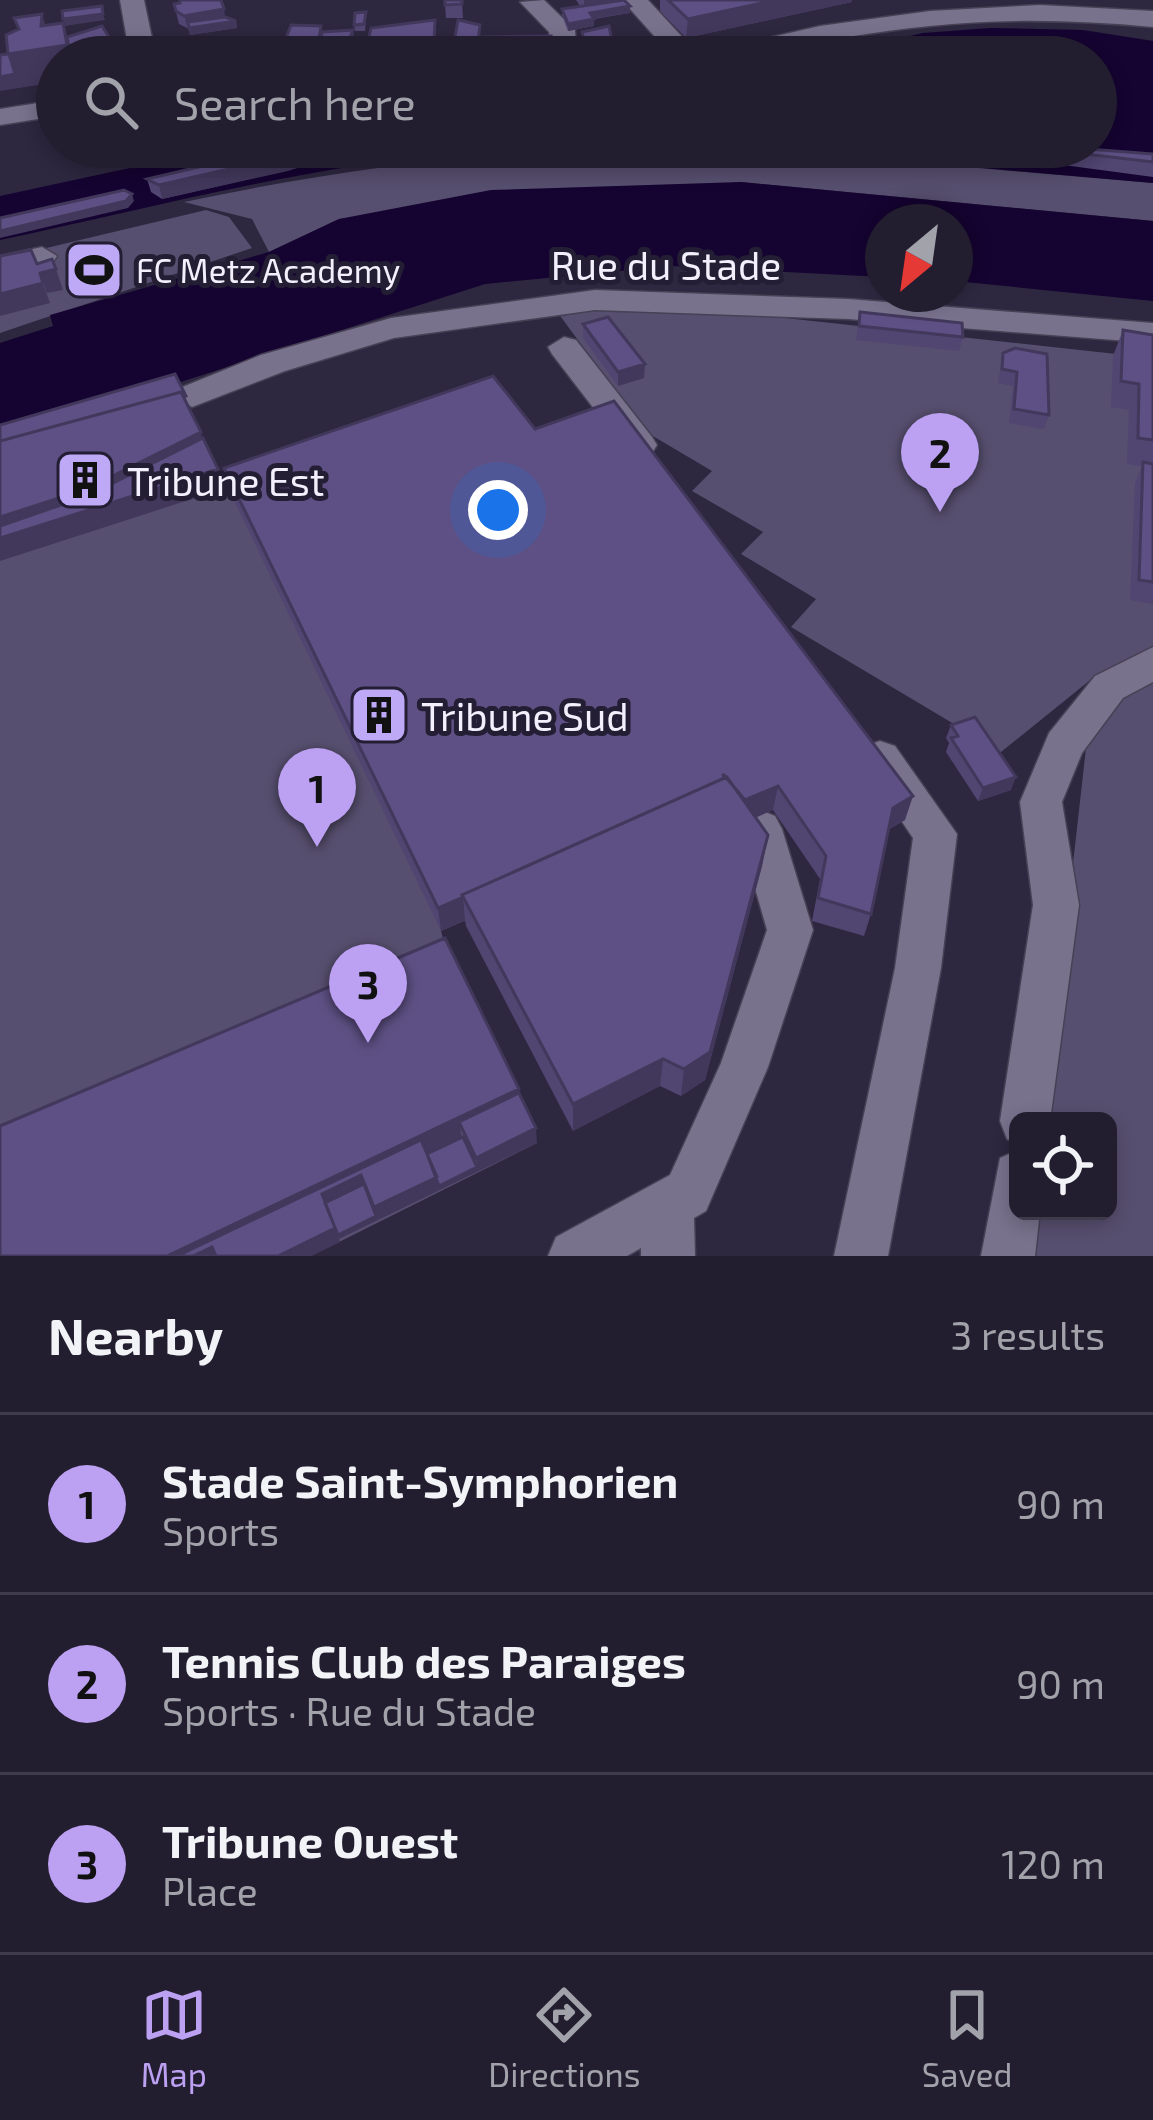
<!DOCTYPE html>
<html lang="en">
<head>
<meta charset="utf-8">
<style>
  :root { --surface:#221d2f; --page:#2a2637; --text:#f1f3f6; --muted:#a2a2aa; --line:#3f3b4b; --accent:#bca0f2 }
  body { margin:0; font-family:"Exo 2",sans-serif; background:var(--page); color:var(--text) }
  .controls { position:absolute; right:36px; bottom:36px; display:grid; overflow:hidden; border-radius:18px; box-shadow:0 6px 18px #0003 }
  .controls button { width:108px; height:108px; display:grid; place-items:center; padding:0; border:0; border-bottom:3px solid var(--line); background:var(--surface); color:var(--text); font:60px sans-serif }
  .compass { position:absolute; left:865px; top:204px; width:108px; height:108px; border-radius:50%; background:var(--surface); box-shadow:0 6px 18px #0003; rotate:209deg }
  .you { position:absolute; left:498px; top:510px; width:42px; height:42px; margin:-30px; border:9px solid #fff; border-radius:50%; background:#1a73e8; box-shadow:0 0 0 18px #1a73e833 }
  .badge { display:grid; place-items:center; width:78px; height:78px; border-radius:50%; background:var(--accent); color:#111; font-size:39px; font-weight:700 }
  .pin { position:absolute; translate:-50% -99px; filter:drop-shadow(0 3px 6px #0008) }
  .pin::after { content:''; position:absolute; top:63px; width:42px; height:36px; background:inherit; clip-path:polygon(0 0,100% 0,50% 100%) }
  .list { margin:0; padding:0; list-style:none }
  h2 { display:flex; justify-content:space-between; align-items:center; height:156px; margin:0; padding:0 48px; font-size:51px }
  h2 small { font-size:39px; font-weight:400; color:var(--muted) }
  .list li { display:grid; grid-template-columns:78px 1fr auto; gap:36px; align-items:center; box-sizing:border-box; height:180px; padding:0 48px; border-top:3px solid var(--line) }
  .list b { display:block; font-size:45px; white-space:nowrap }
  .list p { margin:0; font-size:39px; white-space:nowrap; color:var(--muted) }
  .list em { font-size:39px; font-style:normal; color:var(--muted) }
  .icon { flex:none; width:66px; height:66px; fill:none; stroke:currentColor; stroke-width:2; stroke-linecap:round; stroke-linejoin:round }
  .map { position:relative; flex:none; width:1153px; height:1256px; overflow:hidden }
  .search { position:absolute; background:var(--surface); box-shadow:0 6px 18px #0003; left:36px; right:36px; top:36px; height:132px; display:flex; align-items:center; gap:30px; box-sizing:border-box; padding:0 42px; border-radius:66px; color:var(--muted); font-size:45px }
  .sheet { height:696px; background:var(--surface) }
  nav { display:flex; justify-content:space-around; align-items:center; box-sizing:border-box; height:168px; border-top:3px solid var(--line); background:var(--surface); font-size:33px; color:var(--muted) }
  nav a { display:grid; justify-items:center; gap:6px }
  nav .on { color:var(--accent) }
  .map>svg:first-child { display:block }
  .green { fill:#574f6f }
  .water { fill:#150331 }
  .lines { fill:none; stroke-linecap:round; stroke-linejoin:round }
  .minor-casing { stroke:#474155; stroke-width:3 }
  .minor { fill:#78728d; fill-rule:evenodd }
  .wall { fill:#514572 }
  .shaded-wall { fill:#42385c }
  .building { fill:#5e5084; stroke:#42385c; stroke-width:3 }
  .labels { text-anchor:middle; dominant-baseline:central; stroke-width:10; stroke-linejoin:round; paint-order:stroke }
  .far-poi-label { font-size:33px; fill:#f3f0fd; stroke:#241e34; text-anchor:start }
  .street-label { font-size:39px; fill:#f3f0fd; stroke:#241e34 }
  .poi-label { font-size:39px; fill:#f3f0fd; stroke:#241e34; text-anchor:start }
</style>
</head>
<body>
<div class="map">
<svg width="1153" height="1256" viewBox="0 0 1153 1256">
  <rect width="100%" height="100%" fill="#2d273f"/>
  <path class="green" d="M593 149 839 156 1153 183V221L741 182 339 219 269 252 252 219 184 202C321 173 453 154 593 149Z
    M206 210 229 217 252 248 0 333V259Z
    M666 305 1153 358V1256H1029L1034 1211H1108V1121H1044L1094 677 1001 752 791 627 816 599 741 554 763 532 692 491 712 471 646 432 555 309Z
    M0 449 232 494 546 885 441 931 449 960 537 1143 311 1256H0Z"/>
  <path class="water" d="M990 28 1083 30 1153 41V183C925 164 693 136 464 153 308 165 153 208 0 240V196L227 147H1096V57H819L923 33Z
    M741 182 1153 221V301L955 281V222H883V277L672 266 485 284 0 440V343L53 326 50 315 269 252 339 219 491 190Z"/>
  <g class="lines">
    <defs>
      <path id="minor" d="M120 0H144L156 57H130Z
        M544 0 575 30 577 57H551L549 32 520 2Z
        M622 0H648L698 54 820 26 930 11 1040 5 1153 11V27C1078 20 1005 18 930 26 843 34 760 57 673 57Z
        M57 100V116L0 125V109Z
        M42 247 57 256 53 262 0 274V256Z
        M595 290 848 299 1153 323V343L848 319 595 310 394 338 285 371 192 407 175 396 180 388 261 355 391 318Z
        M564 337 576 340 652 437 657 445 652 453H628L552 354 548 347Z
        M1153 647V682L1123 698 1082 753 1062 802 1079 905 1050 1121H1018V1143L1007 1139 1000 1121 1033 905 1020 802 1049 733 1095 676Z
        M880 741 895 746 957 834 941 968 888 1256H834L895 968 913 838 859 758 865 746Z
        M760 810 775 816 782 829 813 930 768 1067 706 1211 694 1218 695 1256H641V1248L627 1256H548L556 1237 670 1175 721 1063 767 930 738 829 745 816Z
        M1018 1150V1211H1040L1035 1256H981L1000 1158Z"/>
    </defs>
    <use href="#minor" class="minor-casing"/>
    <use href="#minor" class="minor"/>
  </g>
  <path class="wall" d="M576 0H617L630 13 594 19V26L568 31 562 15V9L580 6Z
    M660 0H852V2L686 38 660 11Z
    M462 2 463 18H446L445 5Z
    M174 4 225 17 236 21 237 28 190 35 189 29 179 24Z
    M366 19 365 31H355L354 25Z
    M435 20V57H376L370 54 368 41Z
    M480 25 479 57H454L453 47Z
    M321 26 322 32 353 30 354 57H285L283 46Z
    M481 37 551 43 549 57H481Z
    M349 147H477L357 158Z
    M871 147H1020L1017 161 871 149Z
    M1060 151 1153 154V177L1056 164Z
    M297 168 162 199 151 192 147 179Z
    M860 312 963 337 959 351 856 340Z
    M583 324 644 378 618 386 583 338Z
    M1123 330 1153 335V604L1130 600 1135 483 1142 466 1127 464 1129 410 1111 407 1113 356Z
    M1003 353 1049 415 1044 429 1009 423 1013 386 998 383Z
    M535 429 905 820 888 830 871 914 864 936 812 921 820 879 773 810 756 817 768 835 762 866 705 1080 681 1096 660 1086 573 1131 466 926 465 920 441 931 231 494 224 468Z
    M951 725 1011 790 978 801 946 752 949 743 946 738Z"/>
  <path class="shaded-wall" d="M584 0H617V6L584 11Z
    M776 0H852V2L686 38 688 19Z
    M630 6V13L590 19V13Z
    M224 9 226 22 236 21 237 28 190 35 184 16Z
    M42 14 52 47 63 23 72 57H57V82L0 91V77L8 54 41 26Z
    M103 14 105 20 65 26 63 19Z
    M594 19V26L568 31V24Z
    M353 30 355 43 353 49 347 45Z
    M613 45V52L585 56 586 49Z
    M294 154 297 168 288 171 162 199 159 185Z
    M132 194 134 201 128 208 0 238V231Z
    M56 269 63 290 47 293 40 273Z
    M43 283 50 303 0 316V294Z
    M645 364 644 378 618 386V372Z
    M201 432 208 459 218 469 223 489 0 561V517Z
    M1016 777 1011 790 978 801 983 788Z
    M778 786 773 810 741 824 745 800Z
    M913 796 905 820 886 831 893 808Z
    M768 835 762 866 705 1080 681 1096 684 1069Z
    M463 897 465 920 441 931 438 908Z
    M663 1059 660 1086 573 1131V1104Z
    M519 1089 520 1108 459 1122 462 1137 366 1189 218 1256H167Z
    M536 1128 537 1143 339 1239 338 1235 374 1207 437 1177 477 1167 476 1158Z
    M335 1228 340 1242 311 1256H278Z"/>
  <path class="building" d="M180 0H221L224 9 184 16 176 11 174 4 180 3Z
    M445 0H462V4L445 5Z
    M624 0 630 6 590 13 594 19 568 24 562 9Z
    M668 0H776L688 19Z
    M102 6 103 14 63 19 62 11Z
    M366 12 364 24 354 25 355 13Z
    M42 14 41 26 63 23 67 45 8 54 6 35 19 29 14 18Z
    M225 17 236 21 189 28 188 22Z
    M435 20 434 46 384 49 368 41 371 28Z
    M458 20 480 25 477 49 453 47Z
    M291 25 321 26 318 45 283 46Z
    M102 26 114 45 107 46 117 57H71L67 37Z
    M609 26 613 45 586 49 582 32Z
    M353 30 347 45 353 49 319 51 322 32Z
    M551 36 549 53 490 57 481 54V37Z
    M9 54 15 74 0 77V55Z
    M1062 147 1153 154V162L1060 151Z
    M280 148 294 154 159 185 147 179Z
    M124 190 132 194 126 201 0 231V218Z
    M31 250 37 264 52 259 56 269 40 273 43 283 0 294V256Z
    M860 312 962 323 963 337 859 326Z
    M608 317 645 364 618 372 583 324Z
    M1123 330 1153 335V440L1138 438 1139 384 1121 381Z
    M1015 348 1047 354 1049 415 1014 409 1017 372 1002 369 1003 353Z
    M175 374 186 396 184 397 181 392 0 441V425Z
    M493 376 535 429 614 401 913 796 893 808 871 914 818 898 826 856 778 786 745 800 723 774 724 778 462 895 463 897 438 908 224 468Z
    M181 392 201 432 84 490 0 517V441Z
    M203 438 218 469 0 538V526L87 496Z
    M1143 462 1153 464V582L1139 580Z
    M975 717 1016 777 983 788 951 738 958 736 951 725Z
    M727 777 768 835 710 1052 684 1069 663 1059 573 1104 462 895Z
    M445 938 519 1089 167 1256H0V1126Z
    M519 1093 536 1128 476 1158 459 1122Z
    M463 1137 477 1167 439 1186 427 1154Z
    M421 1140 437 1177 374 1207 361 1175 322 1194 335 1228 278 1256H216L212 1247 193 1256H177Z
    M364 1184 376 1216 338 1235 325 1203Z"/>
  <defs>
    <symbol id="stadium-square" viewBox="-11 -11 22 22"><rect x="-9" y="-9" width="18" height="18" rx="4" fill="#bda9f5" stroke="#241e34"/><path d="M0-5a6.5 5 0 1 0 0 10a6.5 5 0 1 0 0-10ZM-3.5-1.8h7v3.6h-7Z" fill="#111"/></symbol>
    <symbol id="building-square" viewBox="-11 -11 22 22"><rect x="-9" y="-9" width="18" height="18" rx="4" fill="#bda9f5" stroke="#241e34"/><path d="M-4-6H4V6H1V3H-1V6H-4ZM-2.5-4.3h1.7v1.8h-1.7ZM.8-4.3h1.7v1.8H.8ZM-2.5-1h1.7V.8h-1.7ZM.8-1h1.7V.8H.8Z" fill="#111"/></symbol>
  </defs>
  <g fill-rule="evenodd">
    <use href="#stadium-square" x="61" y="237" width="66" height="66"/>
    <use href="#building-square" x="52" y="447" width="66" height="66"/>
    <use href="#building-square" x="346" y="682" width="66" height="66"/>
  </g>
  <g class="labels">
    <g class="far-poi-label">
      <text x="136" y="270">FC Metz Academy</text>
    </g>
    <g class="street-label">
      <text x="666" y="264">Rue du Stade</text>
    </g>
    <g class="poi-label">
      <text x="127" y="480">Tribune Est</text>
      <text x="421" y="715">Tribune Sud</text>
    </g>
  </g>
</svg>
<div class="controls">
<button><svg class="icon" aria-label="locate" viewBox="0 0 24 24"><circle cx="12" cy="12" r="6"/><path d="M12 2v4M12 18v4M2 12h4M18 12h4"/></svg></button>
</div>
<svg class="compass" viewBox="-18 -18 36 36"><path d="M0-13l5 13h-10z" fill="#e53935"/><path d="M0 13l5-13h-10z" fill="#a2a2aa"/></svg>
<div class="you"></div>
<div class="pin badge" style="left:317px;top:847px">1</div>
<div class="pin badge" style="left:940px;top:512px">2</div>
<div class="pin badge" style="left:368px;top:1043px">3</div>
<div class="search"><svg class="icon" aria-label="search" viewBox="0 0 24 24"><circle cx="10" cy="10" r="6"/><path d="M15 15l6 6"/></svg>Search here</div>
</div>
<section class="sheet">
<h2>Nearby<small>3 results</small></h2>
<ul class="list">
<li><span class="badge">1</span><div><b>Stade Saint-Symphorien</b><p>Sports</p></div><em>90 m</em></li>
<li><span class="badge">2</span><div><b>Tennis Club des Paraiges</b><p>Sports · Rue du Stade</p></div><em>90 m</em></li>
<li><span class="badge">3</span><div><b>Tribune Ouest</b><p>Place</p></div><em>120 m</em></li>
</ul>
</section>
<nav>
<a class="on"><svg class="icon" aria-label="map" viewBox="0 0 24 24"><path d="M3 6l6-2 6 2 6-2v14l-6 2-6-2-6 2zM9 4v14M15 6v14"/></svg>Map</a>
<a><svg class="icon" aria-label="directions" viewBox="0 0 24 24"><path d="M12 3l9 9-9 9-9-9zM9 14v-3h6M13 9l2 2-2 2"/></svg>Directions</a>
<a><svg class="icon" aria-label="saved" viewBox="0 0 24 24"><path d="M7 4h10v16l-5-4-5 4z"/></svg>Saved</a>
</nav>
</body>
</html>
